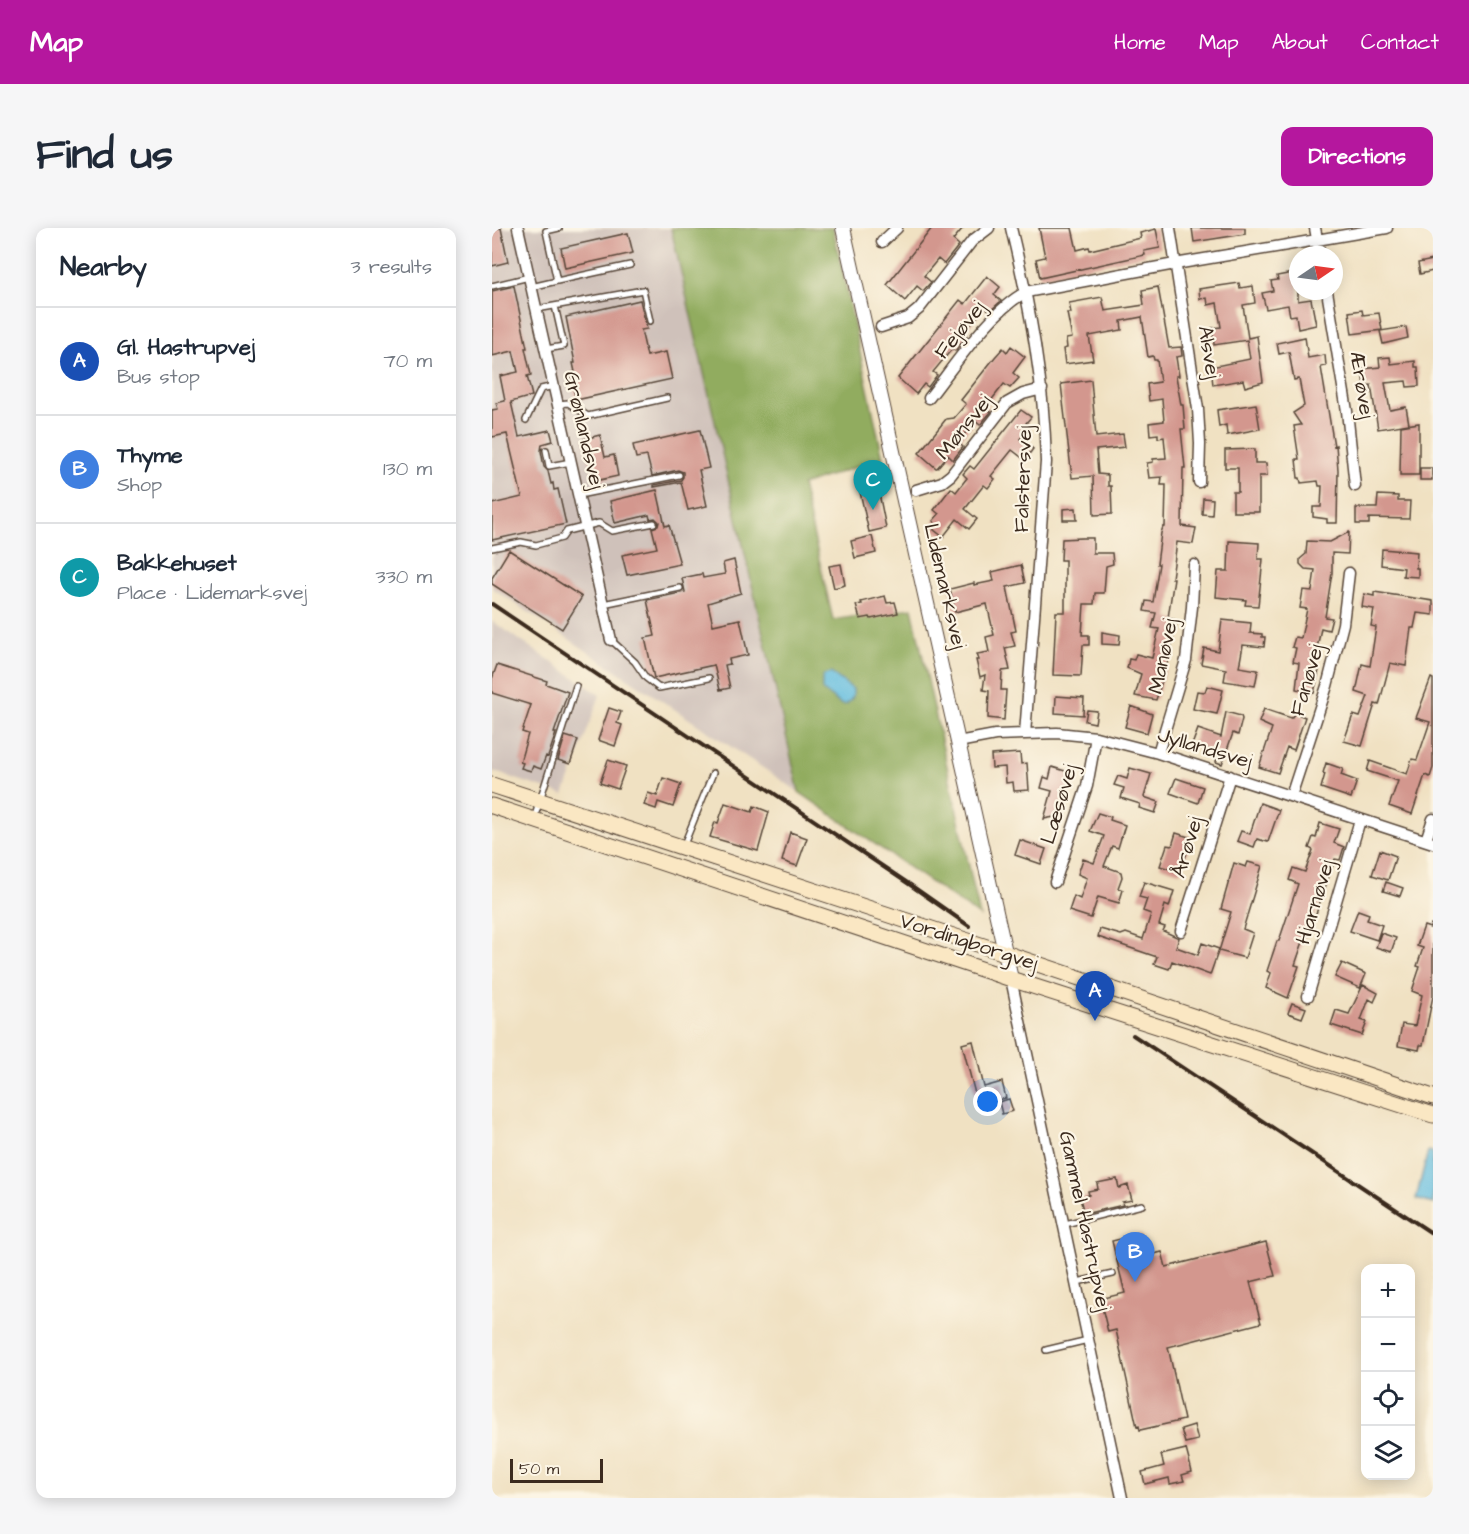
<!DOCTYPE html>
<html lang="en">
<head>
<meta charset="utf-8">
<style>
  :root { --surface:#fff; --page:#f6f6f7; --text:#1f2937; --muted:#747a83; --line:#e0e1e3; --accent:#b5179e }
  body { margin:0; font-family:"Architects Daughter",sans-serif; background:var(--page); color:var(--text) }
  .controls { position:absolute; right:18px; bottom:18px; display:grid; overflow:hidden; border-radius:12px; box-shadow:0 3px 15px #0003 }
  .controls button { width:54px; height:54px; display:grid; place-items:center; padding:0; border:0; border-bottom:2px solid var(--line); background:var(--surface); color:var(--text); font:30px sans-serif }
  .compass { position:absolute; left:797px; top:18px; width:54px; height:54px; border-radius:50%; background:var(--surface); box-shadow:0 3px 15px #0003; rotate:77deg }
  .scale { position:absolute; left:18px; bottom:15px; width:93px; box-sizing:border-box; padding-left:6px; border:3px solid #3b2a1e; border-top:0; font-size:16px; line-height:21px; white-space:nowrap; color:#3b2a1e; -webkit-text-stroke:4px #fcf5e5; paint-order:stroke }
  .you { position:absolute; left:496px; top:874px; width:21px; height:21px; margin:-15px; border:4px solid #fff; border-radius:50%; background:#1a73e8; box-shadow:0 0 0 9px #1a73e833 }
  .badge { display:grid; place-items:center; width:39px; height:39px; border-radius:50%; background:var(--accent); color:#fff; font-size:20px; font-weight:700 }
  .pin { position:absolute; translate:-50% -50px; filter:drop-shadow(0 2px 3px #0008) }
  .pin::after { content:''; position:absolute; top:32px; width:21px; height:18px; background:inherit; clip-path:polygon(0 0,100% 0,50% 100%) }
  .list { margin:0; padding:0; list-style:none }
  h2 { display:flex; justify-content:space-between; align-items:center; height:78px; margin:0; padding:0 24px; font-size:26px }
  h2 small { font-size:20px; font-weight:400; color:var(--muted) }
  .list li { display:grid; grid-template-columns:39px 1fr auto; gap:18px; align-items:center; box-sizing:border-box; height:108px; padding:0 24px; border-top:2px solid var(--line) }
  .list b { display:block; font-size:22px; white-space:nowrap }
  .list p { margin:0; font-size:20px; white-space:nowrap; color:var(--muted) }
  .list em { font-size:20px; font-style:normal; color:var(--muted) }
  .icon { flex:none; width:33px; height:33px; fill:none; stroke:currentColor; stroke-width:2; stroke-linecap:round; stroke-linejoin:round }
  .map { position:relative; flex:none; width:941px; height:1270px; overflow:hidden; border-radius:12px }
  header { display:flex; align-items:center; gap:36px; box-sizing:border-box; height:84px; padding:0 30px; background:var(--accent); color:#fff }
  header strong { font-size:28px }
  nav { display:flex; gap:33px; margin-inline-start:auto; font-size:21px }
  .intro { display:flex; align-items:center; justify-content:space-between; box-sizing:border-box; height:144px; padding:0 36px }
  h1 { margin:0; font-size:42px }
  .button { padding:15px 27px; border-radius:12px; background:var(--accent); color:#fff; font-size:21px; font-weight:700 }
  main { display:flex; gap:36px; padding:0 36px }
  aside { flex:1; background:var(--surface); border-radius:12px; box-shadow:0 3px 15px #0003 }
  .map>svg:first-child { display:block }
  .industrial { fill:#cfc1ba }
  .forest { fill:#91ac5e; stroke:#666b3e; stroke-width:1.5 }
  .water { fill:#62bde0; stroke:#4e747f; stroke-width:1.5 }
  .building { fill:#d3978e }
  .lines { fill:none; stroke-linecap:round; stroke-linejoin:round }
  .service-casing { stroke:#564537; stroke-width:8 }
  .minor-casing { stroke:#564537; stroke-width:13 }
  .tertiary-casing { stroke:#564537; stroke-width:16 }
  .secondary-casing { stroke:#564537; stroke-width:17 }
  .service { stroke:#fff; stroke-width:5 }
  .minor { stroke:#fff; stroke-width:10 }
  .tertiary { stroke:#fff; stroke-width:14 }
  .secondary { stroke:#fae7c3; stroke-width:15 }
  .rail { stroke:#3b2a1e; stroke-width:4 }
  .labels { text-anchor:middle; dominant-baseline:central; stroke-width:4.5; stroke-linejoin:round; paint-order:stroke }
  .street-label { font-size:21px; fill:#3b2a1e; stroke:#fcf5e5 }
</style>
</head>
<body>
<header>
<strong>Map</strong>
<nav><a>Home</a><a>Map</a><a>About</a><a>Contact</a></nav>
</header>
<div class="intro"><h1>Find us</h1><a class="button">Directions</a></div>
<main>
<aside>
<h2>Nearby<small>3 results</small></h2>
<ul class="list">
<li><span class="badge" style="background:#1a4fb4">A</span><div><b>Gl. Hastrupvej</b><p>Bus stop</p></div><em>70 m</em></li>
<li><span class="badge" style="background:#3f7fe0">B</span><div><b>Thyme</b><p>Shop</p></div><em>130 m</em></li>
<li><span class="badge" style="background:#0f9aa8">C</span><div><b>Bakkehuset</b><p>Place · Lidemarksvej</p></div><em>330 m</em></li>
</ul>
</aside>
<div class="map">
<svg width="941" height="1270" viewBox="0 0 941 1270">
  <rect width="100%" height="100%" fill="#fcf5e5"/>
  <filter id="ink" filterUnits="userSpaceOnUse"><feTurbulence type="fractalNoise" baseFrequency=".0167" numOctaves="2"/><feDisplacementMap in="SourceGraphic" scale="12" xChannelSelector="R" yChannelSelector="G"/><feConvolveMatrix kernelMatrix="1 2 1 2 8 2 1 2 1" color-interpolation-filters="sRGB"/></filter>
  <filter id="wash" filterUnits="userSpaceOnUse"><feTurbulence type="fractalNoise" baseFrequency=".008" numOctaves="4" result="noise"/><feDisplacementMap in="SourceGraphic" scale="24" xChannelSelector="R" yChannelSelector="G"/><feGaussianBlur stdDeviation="1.35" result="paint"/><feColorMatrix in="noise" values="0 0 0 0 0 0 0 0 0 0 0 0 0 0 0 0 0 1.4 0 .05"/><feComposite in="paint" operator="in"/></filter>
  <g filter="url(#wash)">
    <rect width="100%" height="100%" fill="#f0e1c2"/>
    <path class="industrial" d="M0 0H179L307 564 0 360Z
      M0 393 108 467 72 567 0 543Z"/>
    <path class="forest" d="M179 0H341L391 230 310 257 341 392 420 380 488 688 307 564Z"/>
    <path class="water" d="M339 445 361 461V469L355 476 350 477 330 462V452L332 447Z
      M936 923 941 924V976L924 971Z"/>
    <g id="blocks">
      <path class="building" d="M9 0 16 34 0 38V1Z
        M440 0H471L461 12 467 17 452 36 446 31 432 48 439 54 431 63 425 58 413 73 395 57Z
        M547 0H580L585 22 597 19 598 22 649 10 648 5 664 1 668 20 652 23 653 27 548 50 544 31 553 29Z
        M700 0H753V6L702 14Z
        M136 5 141 25 73 40 69 20Z
        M941 32V43L928 46 926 35Z
        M806 44V73L819 71 824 97 806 101 804 87 798 88 796 77 774 81 770 65 781 63 779 53 786 52 785 48Z
        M495 48 508 59 502 67 509 73 498 83 493 79 472 105 475 108 463 123 460 121 441 144 445 147 436 159 432 156 424 166 406 150 468 72 473 76Z
        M747 55 748 60 761 58 763 75 751 77 756 110 765 108 771 154 753 159 751 152 721 157 719 139 758 131 755 112 722 117 720 100 729 99 725 75 716 77 715 70 708 71 707 61Z
        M22 58 35 120H33L39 147 35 148 40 168 19 174 27 209 58 202 61 213 50 216 49 223 52 239 56 243 59 256 61 255 62 262 66 261 74 296 0 312V276L30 269 15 206 0 209V182L6 181 4 175 13 173 8 148 26 144 21 123 0 128V63Z
        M666 59 677 120 689 119 690 128 684 129 687 148H684L689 177H691L693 201H689L693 240H691L690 298 704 300 701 316 685 314 680 350H682L676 390 685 392 677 430 664 472 643 468 649 446 635 440 637 431 642 432 644 426 660 430 667 401 660 400 664 385 652 383 654 373 661 374 667 336H665L669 305 671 299H673L674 257H669L670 249 657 250 655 235 661 234V231L674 230 672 209 666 210V206L658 207 657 195 672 193 670 171 657 173 655 156 668 154 665 132H662L661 128 656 129 650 89 629 93 630 102 597 108 601 132 573 136 571 121 575 120 574 111 580 110 575 85H579L577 75 610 69 613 83 652 77 650 62Z
        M148 72 155 101 149 102 155 128 174 124 180 151 84 172 78 145 83 144 81 135H83L74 89Z
        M870 82 871 87 887 85 890 102 860 106 857 84Z
        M914 99 916 110 891 116 888 103Z
        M813 109 816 130 833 127 834 138 829 139 842 218 844 217 846 242 845 295H835V291L821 289V279H829L830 258H827L826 253 809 255 808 250H806L804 231H807L802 198 809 197 801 185 812 178 807 151 802 152 797 124 787 126 785 115Z
        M519 118 533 129 521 145 527 150 518 160 512 156 494 179 499 184 488 197 483 193 466 214 471 219 461 232 456 227 445 240H444L427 225 454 191 462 190 474 176 469 172 503 129 511 120 515 124Z
        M898 129 899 136 923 133V139H926L927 158 915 159 914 153 893 155 898 182 914 179 917 196 886 201 879 157 872 158 870 141 888 139 887 130Z
        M599 152 604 209 631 206 633 219 604 222 606 246 616 247V258H619L620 286 602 287 601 248 580 250 569 156Z
        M764 176 768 201 735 207 734 197 727 199 725 182Z
        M529 182 539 189 534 195 539 198 528 211 541 221 533 232 520 222 499 248 503 251 496 260 492 257 473 281 485 291 477 301 465 291 451 309 441 301 444 296 441 293 447 286 442 282 459 260 464 264 475 250 471 246 478 238 482 241Z
        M927 195V247H908L909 198Z
        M208 202 217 240 207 242 215 278 196 282 189 254 162 259V257L189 252 191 249V244L186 242 160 248 155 228 144 230 141 217Z
        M108 207 113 229 122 227 126 248 103 253 92 211Z
        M763 221V235H774L775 248H767V284H741V264H746V240H733V222Z
        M928 240H940V252H928Z
        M386 260 394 300 377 304 368 264Z
        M165 262 173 298 177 297 188 336 135 347 130 327 165 320 160 300 166 298 167 294 163 290 158 291 157 287 123 295 118 273Z
        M886 267 906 268V273H918L917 291 877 290V296H864V280H885Z
        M711 270 721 271 720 287 710 286Z
        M584 280 585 292H571V281Z
        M857 304 856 326 840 325V345L833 389 840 390 837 402 829 400 821 441 827 442 822 465 804 461 807 435 801 434 804 420 800 419 803 409 809 410 815 381 808 380 811 362 820 363 823 342 813 341 808 336V331L814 326 815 313 838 314Z
        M380 308 384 325 363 330 359 313Z
        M590 310H601V325H620L621 336 614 338 612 365H603L602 376H592L590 407H597V417H591L589 448 561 447 564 384H573V332H569L570 311Z
        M737 313 767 315 766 331H771L766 378 753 377 754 372 724 369 726 343H736Z
        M890 321 925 324 924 340H926V349L911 348 912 340 889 337Z
        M17 322 90 369 70 401 0 356V350Z
        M242 332 249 365 216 375 221 397 248 391 256 427 237 431 238 436 233 437 238 460 228 462 222 437 162 450 153 410 163 408 155 372 193 364 190 350 210 346 211 350 233 346 231 335Z
        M349 336 353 357 342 360 337 338Z
        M529 337 533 355 515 359 524 403 519 404 523 418 513 420 518 442 510 443 509 462H514L512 492 496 490 497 463 491 462 493 447 488 449 484 432H487L485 426 497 424 494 409 502 407 495 376 463 384 458 361 482 355V357L502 353 500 344Z
        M882 364 941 373V387L925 385 922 400H919L914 438 898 435 887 477 883 476 870 518 852 513 861 487 868 489 876 468 864 464 870 436 878 438 884 399 879 398 882 381 870 379 872 366 882 368Z
        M393 368 395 375 403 374 406 385 379 391 378 389 368 391 364 377 370 376 369 374Z
        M730 392 759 395 758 405 770 406V409H773L772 419 751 417 747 439 766 442 763 458 732 453 734 441 709 436 712 420 726 423Z
        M610 404 628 407 627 417 610 416Z
        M5 437 55 453 54 456 76 464 62 505H64L56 529 54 528 49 541 41 538 39 543 29 540 31 535 28 534 36 506 30 504 39 477 0 465V451Z
        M939 450 941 451V540L938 549 933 547 920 586 897 578 906 553 875 543 878 533 915 546 920 531 925 532 938 494 924 490Z
        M715 458 731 462 725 486 701 481 705 463 713 464Z
        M564 468 592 470 591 487 563 485Z
        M639 478 660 486 655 505 633 499Z
        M117 480 129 484 125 495 130 497 123 518 106 512Z
        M772 481 799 490 803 485 813 489 802 522 795 519 786 545 767 539 780 500 767 494Z
        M595 482 605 483 603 495 593 493Z
        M734 484 749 488 750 491 746 507 741 505 730 536 724 534 726 524 700 517 706 501 729 509Z
        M73 508 86 512 78 536 66 532Z
        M528 525 529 536 535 535 537 562 522 563 521 554 514 555 513 539 500 540 499 527Z
        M116 532 134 538 126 561 108 555Z
        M834 535 851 541 849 547 865 553 859 570 829 560 833 546 831 545Z
        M560 539 580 545 567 588 552 591 560 563 549 560 552 549 557 551Z
        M638 540 659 546 652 569 667 574 663 585 647 580 648 576 629 570 632 560 622 557 626 548 635 551Z
        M171 550 189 556 181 579 166 574 164 581 152 577 156 565 165 568Z
        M684 550 711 559 706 575 678 565Z
        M233 575 260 584 262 578 277 584 266 623 218 609 223 594 226 595Z
        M768 575 787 582 776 614 765 611 762 619 745 613 749 603 758 606Z
        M606 585 619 589 618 592 633 597 626 620 620 618 612 638 629 644 630 649 626 660 631 662 627 675 606 669 599 690 577 683 582 668 588 671 595 650 586 646 591 631 602 635 612 608 598 603Z
        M828 595 847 601 842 615 852 619 848 632 843 631 818 703 815 702 803 737 807 738 796 770 774 760 779 745 775 743 785 713H787L806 656 797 652 801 640 813 644 821 622 817 620 821 609 824 610Z
        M298 604 315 610 305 638 290 633Z
        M684 605 700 610 688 644 668 638 675 617 680 618Z
        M528 612 554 621 549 636 523 627Z
        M888 622 904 628 896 652 880 647Z
        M756 634 770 638 751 701 761 705 753 730 727 723 739 684 729 681 742 635 754 639Z
        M652 654 682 663 677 679 673 677 667 697 673 699 671 703 687 710 684 719 706 727 710 715 727 721 718 747 680 733 677 741 662 736 665 729 606 709 608 701 629 707 634 705 651 711 659 686 651 683 655 671 647 669Z
        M894 654 911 660 908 668 891 663Z
        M866 682 877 686 875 692 890 697 885 712 858 703Z
        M939 696H941V768L931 817H928L927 822 906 818 910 796 923 798 930 767 920 763 928 739 925 738 931 720 925 718 932 698 938 700Z
        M889 705 904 710 899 724 884 719Z
        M850 735 874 746 868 760 843 749Z
        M871 757 886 765 882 774 877 771 869 792 875 794 870 807 839 797 844 782 857 786Z
        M800 775 814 780 810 790 796 785Z
        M481 813 492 859 510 854 514 870 486 877 470 816Z
        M517 871 521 883 510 886 507 874Z
        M625 951 627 960 636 957 640 972 630 974 631 977 592 986 588 970 597 967 596 963 606 961 605 955Z
        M649 1006 654 1028 670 1024 674 1039 774 1014 783 1048 758 1054 769 1095 676 1119 692 1192 648 1202 647 1198 645 1199 624 1102 616 1104 608 1071 633 1065 620 1013Z
        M702 1197 706 1212 693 1215 689 1201Z
        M694 1221 700 1244 690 1247 692 1253 678 1256 677 1250 653 1256 650 1244 672 1238 669 1227Z"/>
    </g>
  </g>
  <g filter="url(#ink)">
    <use href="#blocks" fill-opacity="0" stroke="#564537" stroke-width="1.5"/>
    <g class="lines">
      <defs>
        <path id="service" d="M65 53 138 37
          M0 58 37 49
          M39 59 65 53 54 3 67 0
          M45 81 151 62 158 93
          M54 121 72 118 63 78
          M66 176 76 175 96 188 175 170
          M34 192 49 161 62 158
          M54 222 57 238 79 234
          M87 267 187 247
          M0 320 29 314 44 317 70 310 75 303 107 295 120 303 162 295
          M111 376 188 360
          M119 412 143 434 154 450 167 460 217 450
          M42 591 84 458
          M191 619 221 545
          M573 996 650 977
          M585 1054 621 1046
          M554 1122 596 1112"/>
        <path id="minor" d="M26 0 119 412
          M519 0C538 79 552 153 554 234L533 506
          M678 0 706 181 708 216 707 254
          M823 0 828 27
          M390 14 405 0
          M835 63 855 183 863 258
          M389 99 416 90 427 81 480 13 497 0
          M437 170C463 137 498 83 534 64L683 36 895 0
          M424 262 450 254 459 247 515 175 531 166 550 161
          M466 514 503 507 533 506 565 505 604 509 666 525 941 615
          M666 525 694 432 700 379 702 337
          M799 568 835 458 851 396 857 345
          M934 612 941 591
          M563 654 595 558 604 509
          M689 703 738 548
          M519 751 630 1270
          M816 768 868 592"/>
        <path id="tertiary" d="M351 0 519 751"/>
        <path id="secondary" d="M0 557 513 725 941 869
          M0 578 519 751 941 887"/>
      </defs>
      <use href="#service" class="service-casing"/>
      <use href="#minor" class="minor-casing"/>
      <use href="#tertiary" class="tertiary-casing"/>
      <use href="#secondary" class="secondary-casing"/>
      <use href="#service" class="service"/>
      <use href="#minor" class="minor"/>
      <use href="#tertiary" class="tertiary"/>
      <use href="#secondary" class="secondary"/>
      <path class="rail" d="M0 376 417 656 477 698
        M641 807 941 1006"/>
    </g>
  </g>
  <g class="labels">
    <g class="street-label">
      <text transform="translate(468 102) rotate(-51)">Fejøvej</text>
      <text transform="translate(717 124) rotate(81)">Alsvej</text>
      <text transform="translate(870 157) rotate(81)">Ærøvej</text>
      <text transform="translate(472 199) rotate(-51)">Mønsvej</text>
      <text transform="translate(92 202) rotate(77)">Grønlandsvej</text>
      <text transform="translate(531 251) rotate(-88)">Falstersvej</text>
      <text transform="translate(453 358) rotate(77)">Lidemarksvej</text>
      <text transform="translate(671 428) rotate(-78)">Manøvej</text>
      <text transform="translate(815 452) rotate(-74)">Fanøvej</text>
      <text transform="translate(713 520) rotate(17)">Jyllandsvej</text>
      <text transform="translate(567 576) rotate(-73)">Læsøvej</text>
      <text transform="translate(695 619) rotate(-73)">Årøvej</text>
      <text transform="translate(823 674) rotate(-73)">Hjarnøvej</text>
      <text transform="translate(477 714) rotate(18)">Vordingborgvej</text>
      <text transform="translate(593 993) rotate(78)">Gammel Hastrupvej</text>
    </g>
  </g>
</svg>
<div class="controls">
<button>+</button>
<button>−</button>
<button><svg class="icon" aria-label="locate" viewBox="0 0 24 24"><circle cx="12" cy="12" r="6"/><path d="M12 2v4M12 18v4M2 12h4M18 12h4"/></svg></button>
<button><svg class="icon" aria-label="layers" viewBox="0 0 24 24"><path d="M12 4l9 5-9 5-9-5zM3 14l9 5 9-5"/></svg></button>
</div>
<svg class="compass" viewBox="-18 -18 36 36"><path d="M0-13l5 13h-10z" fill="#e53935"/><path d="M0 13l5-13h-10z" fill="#747a83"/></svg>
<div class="scale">50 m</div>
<div class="you"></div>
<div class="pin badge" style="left:603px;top:793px;background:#1a4fb4">A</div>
<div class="pin badge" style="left:643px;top:1054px;background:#3f7fe0">B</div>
<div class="pin badge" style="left:381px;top:282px;background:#0f9aa8">C</div>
</div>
</main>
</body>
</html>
